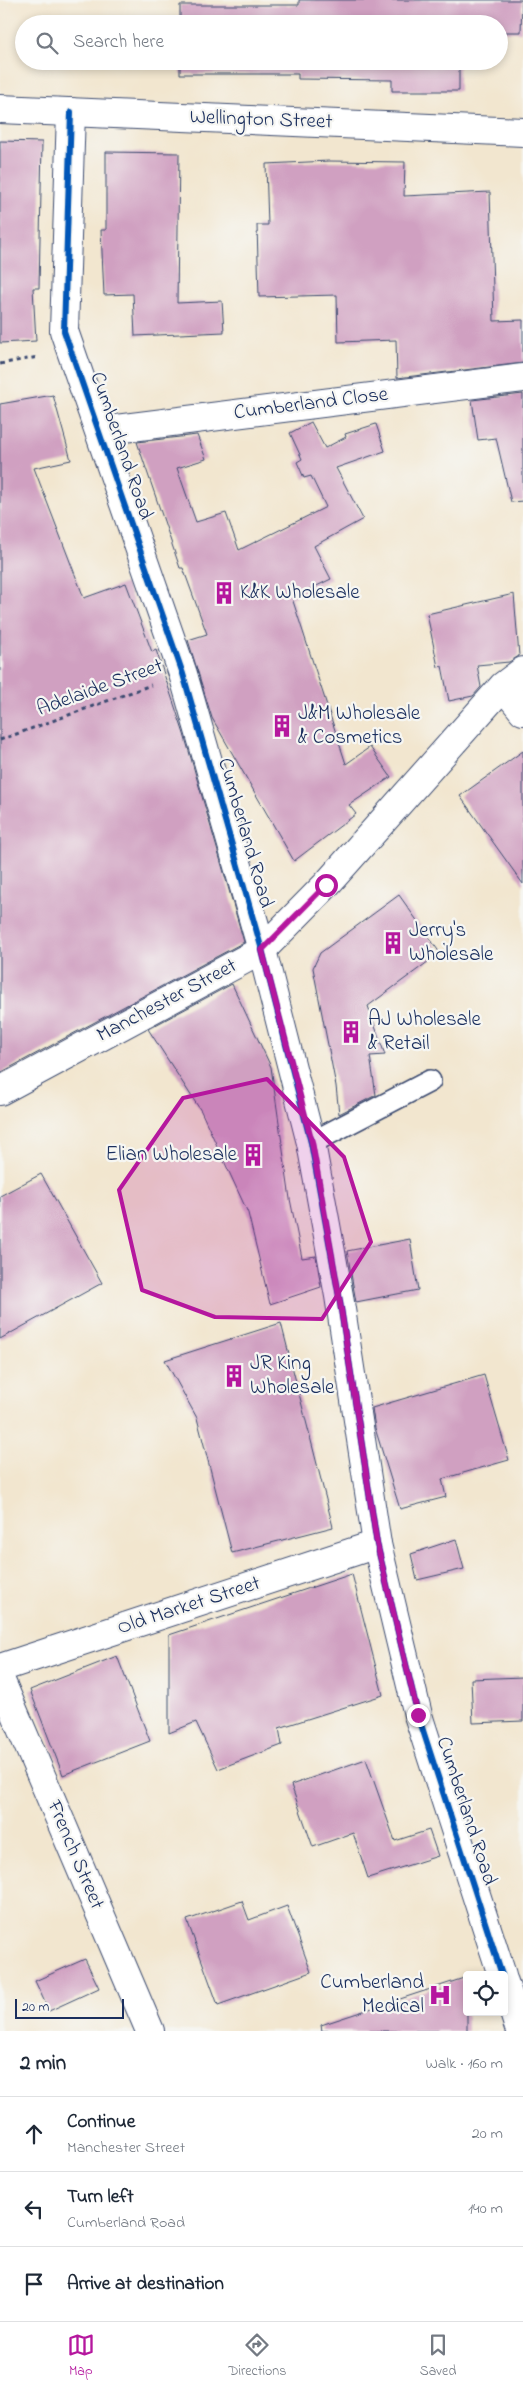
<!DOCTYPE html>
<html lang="en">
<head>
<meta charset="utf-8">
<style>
  :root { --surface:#fff; --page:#f2f2f3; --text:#1f2937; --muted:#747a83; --line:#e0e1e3; --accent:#b5179e }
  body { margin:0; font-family:"Indie Flower",sans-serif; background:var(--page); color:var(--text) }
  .controls { position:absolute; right:15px; bottom:15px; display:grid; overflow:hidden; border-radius:5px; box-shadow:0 2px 8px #0003 }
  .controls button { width:45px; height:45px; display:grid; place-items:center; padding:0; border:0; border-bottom:1px solid var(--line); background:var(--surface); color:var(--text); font:25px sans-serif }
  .scale { position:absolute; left:15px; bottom:12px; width:109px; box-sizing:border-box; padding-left:5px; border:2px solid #1b2f5e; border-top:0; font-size:14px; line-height:18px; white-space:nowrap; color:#1b2f5e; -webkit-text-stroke:4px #f6f6f2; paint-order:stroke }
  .stop { position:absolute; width:15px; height:15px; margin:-11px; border:4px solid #b5179e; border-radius:50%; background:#fff }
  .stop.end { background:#b5179e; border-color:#fff; box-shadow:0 1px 5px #0008 }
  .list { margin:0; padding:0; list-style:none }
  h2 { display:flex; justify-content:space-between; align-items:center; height:65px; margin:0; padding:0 20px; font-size:21px }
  h2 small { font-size:16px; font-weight:400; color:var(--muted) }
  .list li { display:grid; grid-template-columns:32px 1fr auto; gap:15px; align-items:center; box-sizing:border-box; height:75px; padding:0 20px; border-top:1px solid var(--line) }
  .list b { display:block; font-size:19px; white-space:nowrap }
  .list p { margin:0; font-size:16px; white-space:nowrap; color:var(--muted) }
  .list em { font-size:16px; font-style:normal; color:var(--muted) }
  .icon { flex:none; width:28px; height:28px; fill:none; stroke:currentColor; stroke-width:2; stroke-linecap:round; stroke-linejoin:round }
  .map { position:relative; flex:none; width:523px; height:2031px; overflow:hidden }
  .search { position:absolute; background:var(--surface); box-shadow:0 2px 8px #0003; left:15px; right:15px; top:15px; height:55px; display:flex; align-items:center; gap:12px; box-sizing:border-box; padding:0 18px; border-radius:28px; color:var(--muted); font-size:19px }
  .sheet { height:290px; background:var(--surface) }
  nav { display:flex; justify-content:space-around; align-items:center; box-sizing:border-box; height:70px; border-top:1px solid var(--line); background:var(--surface); font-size:14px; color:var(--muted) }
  nav a { display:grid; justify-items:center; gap:2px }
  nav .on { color:var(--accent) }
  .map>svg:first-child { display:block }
  .building { fill:#d0a0c1 }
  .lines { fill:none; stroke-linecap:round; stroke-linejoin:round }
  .service-casing { stroke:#3b4a6f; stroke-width:24 }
  .minor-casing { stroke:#3b4a6f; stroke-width:30 }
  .tertiary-casing { stroke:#3b4a6f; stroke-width:30 }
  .secondary-casing { stroke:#3b4a6f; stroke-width:30 }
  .path { stroke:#3b4a6f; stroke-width:3; stroke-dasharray:4 4; stroke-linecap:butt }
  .service { stroke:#fff; stroke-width:21 }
  .minor { stroke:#fff; stroke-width:28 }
  .tertiary { stroke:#fff; stroke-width:28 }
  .secondary { stroke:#fff; stroke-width:28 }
  .cycleway-casing { stroke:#f6f6f2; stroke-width:9 }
  .cycleway { stroke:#0057b8; stroke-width:6 }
  .route { stroke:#b5179e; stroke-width:6 }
  .marked { fill:#b5179e; fill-opacity:0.2; stroke:#b5179e; stroke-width:4; stroke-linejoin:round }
  .labels { text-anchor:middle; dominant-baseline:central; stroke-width:4.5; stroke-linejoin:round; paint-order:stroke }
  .street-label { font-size:21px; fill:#1b2f5e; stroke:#f6f6f2 }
  .poi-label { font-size:21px; fill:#1b2f5e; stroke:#f6f6f2; text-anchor:start }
</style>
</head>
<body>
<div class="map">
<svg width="523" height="2031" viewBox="0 0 523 2031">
  <rect width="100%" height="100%" fill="#f6f6f2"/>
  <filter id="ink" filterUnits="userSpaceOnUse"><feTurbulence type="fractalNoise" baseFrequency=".02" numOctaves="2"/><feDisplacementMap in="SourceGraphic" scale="10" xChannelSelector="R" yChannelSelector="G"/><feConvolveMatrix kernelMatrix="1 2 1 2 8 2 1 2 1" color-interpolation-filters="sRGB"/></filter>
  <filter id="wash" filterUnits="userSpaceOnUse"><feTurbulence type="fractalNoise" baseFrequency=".0096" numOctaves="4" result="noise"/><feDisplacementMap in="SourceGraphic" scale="20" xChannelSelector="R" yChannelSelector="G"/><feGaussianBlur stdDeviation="1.12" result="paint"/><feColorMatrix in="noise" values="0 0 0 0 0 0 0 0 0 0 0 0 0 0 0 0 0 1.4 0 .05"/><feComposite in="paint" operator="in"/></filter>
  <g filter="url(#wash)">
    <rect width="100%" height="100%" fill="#f2e6cf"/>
    <g id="blocks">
      <path class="building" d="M299 0H522L521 32H499V24H180V5H299Z
        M180 61H459V91H392V80L298 79V74H180Z
        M0 141 42 142 39 288H33L36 341 0 343Z
        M106 152 179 153 177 303 222 301 224 332 135 336 133 294 104 295 101 230H106Z
        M329 161 405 162 404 196 490 192 494 321 523 320V363L397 378 396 340 338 342 337 295 259 297 257 225H268L266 164Z
        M523 394V501L511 502 496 438 478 440 472 400Z
        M53 395 71 460 34 468 84 598 126 583 152 652 156 650 184 734 244 942 0 1073V404Z
        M311 422 325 448 346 437 345 434 376 424 385 451 336 468 363 519 314 546 331 579 292 598 346 764 370 747 391 777 349 805 356 814 294 861 212 718 188 640 207 634 183 568H180L137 442 197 435 206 459 177 468 196 522 226 513 239 550 326 507 311 476 304 478 297 462 302 459 290 433Z
        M514 594 519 656 509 662 477 665 481 687 473 696 449 701 442 666 438 667 427 614Z
        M523 751V884L460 796Z
        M399 895 440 953 368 1006 385 1055 370 1056 376 1095 339 1114 336 1086 313 968 320 953Z
        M232 984 271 1067 290 1199 302 1258 316 1256 321 1287 270 1304 248 1213 201 1111 148 1029Z
        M41 1174 102 1283 0 1339V1196Z
        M410 1239 418 1290 356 1302 347 1251Z
        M281 1323 333 1527 232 1553 197 1418 165 1360Z
        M484 1375 509 1460 442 1479 446 1497 400 1509 375 1428 372 1408Z
        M456 1539 464 1569 417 1580 411 1554Z
        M352 1574 383 1695 279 1728 282 1745 218 1769 196 1722 169 1733V1635Z
        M117 1656 150 1741 63 1775 30 1690Z
        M523 1677V1721L473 1723 471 1679Z
        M366 1759 395 1841 429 1830 438 1856 368 1878 353 1833 313 1847 291 1785Z
        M242 1901 249 1920 287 1906 311 1972 218 2005 187 1920Z
        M85 1959 99 1988 49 2011 35 1981Z
        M467 1977V2031H322L321 2025Z"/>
    </g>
  </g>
  <g filter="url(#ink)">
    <use href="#blocks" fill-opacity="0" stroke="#3b4a6f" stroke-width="1"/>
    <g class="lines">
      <defs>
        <path id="service" d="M311 1143 430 1081"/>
        <path id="minor" d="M100 431 523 378
          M503 686 523 711
          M0 1091 262 950 326 885 503 686 523 671
          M0 1668 377 1544
          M0 1679 150 2031"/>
        <path id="tertiary" d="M71 112 64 331 183 674 262 950 311 1143 339 1296 377 1544 418 1715 502 1975
          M504 1982 520 2031"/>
        <path id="secondary" d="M0 109 523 132"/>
      </defs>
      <use href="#service" class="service-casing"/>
      <use href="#minor" class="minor-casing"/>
      <use href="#tertiary" class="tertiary-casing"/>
      <use href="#secondary" class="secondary-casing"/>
      <path class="path" d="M0 364 38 357
        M0 740 151 685"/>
      <use href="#service" class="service"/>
      <use href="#minor" class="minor"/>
      <use href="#tertiary" class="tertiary"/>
      <use href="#secondary" class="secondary"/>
      <defs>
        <path id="cycleway" d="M71 112 64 331 183 674 262 950 311 1143 339 1296 377 1544 418 1715 502 1975"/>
      </defs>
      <use href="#cycleway" class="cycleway-casing"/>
      <use href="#cycleway" class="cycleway"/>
    </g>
  </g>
  <g class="lines" filter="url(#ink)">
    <path class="route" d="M326 885 262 950 312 1142 339 1296 377 1544 418 1715"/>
  </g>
  <path class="marked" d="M267 1079 344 1157 371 1242 322 1319 215 1317 142 1290 119 1190 183 1098Z"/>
  <defs>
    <symbol id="building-bare" viewBox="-9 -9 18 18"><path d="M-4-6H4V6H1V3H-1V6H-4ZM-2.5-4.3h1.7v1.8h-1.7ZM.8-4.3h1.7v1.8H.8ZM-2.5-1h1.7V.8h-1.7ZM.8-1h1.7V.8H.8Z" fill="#b5179e" stroke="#f6f6f2" stroke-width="2.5" paint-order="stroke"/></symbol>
    <symbol id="hospital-bare" viewBox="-9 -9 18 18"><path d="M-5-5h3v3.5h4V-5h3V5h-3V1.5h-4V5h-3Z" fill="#b5179e" stroke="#f6f6f2" stroke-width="2.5" paint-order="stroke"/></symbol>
  </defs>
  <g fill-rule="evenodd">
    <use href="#building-bare" x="208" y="577" width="32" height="32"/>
    <use href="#building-bare" x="266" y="710" width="32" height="32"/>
    <use href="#building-bare" x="377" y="927" width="32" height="32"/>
    <use href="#building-bare" x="335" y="1016" width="32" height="32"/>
    <use href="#building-bare" x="237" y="1139" width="32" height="32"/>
    <use href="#building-bare" x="218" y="1360" width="32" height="32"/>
    <use href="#hospital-bare" x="424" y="1979" width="32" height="32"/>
  </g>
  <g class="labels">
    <g class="street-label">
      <text transform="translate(261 120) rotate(2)">Wellington Street</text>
      <text transform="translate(311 404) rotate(-7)">Cumberland Close</text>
      <text transform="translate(121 446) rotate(71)">Cumberland Road</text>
      <text transform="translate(100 688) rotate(-20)">Adelaide Street</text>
      <text transform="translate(245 833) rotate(74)">Cumberland Road</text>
      <text transform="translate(167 1001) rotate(-28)">Manchester Street</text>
      <text transform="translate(189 1606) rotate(-18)">Old Market Street</text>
      <text transform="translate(466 1811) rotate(72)">Cumberland Road</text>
      <text transform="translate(75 1855) rotate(67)">French Street</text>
    </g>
    <g class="poi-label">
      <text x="240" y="593">K&amp;K Wholesale</text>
      <text x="298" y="714">J&amp;M Wholesale<tspan x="298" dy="24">&amp; Cosmetics</tspan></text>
      <text x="409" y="931">Jerry's<tspan x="409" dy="24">Wholesale</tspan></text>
      <text x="368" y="1020">AJ Wholesale<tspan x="368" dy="24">&amp; Retail</tspan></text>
      <text x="237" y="1155" text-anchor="end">Elian Wholesale</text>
      <text x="250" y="1364">JR King<tspan x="250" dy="24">Wholesale</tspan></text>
      <text x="424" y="1983" text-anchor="end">Cumberland<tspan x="424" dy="24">Medical</tspan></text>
    </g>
  </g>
</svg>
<div class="controls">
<button><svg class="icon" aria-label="locate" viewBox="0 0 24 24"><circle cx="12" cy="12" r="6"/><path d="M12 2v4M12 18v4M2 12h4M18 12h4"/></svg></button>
</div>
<div class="scale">20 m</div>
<div class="stop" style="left:326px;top:885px"></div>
<div class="stop end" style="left:418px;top:1715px"></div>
<div class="search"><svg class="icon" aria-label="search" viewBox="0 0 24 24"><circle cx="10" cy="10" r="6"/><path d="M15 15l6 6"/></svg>Search here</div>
</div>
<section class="sheet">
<h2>2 min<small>Walk · 160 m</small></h2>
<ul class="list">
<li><svg class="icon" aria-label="ahead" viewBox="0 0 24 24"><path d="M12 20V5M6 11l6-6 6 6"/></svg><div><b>Continue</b><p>Manchester Street</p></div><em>20 m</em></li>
<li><svg class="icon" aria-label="left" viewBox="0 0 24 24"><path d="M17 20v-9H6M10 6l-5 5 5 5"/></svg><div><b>Turn left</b><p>Cumberland Road</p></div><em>140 m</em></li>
<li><svg class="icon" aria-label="arrive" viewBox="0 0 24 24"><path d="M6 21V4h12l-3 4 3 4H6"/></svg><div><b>Arrive at destination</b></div></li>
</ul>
</section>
<nav>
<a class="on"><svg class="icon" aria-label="map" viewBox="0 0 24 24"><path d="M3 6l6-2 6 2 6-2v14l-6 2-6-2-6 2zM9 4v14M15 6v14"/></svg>Map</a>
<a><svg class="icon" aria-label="directions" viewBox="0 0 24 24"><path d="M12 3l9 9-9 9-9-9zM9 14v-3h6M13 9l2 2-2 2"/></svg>Directions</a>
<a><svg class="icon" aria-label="saved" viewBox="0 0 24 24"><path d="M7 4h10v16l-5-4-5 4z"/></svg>Saved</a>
</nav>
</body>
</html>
